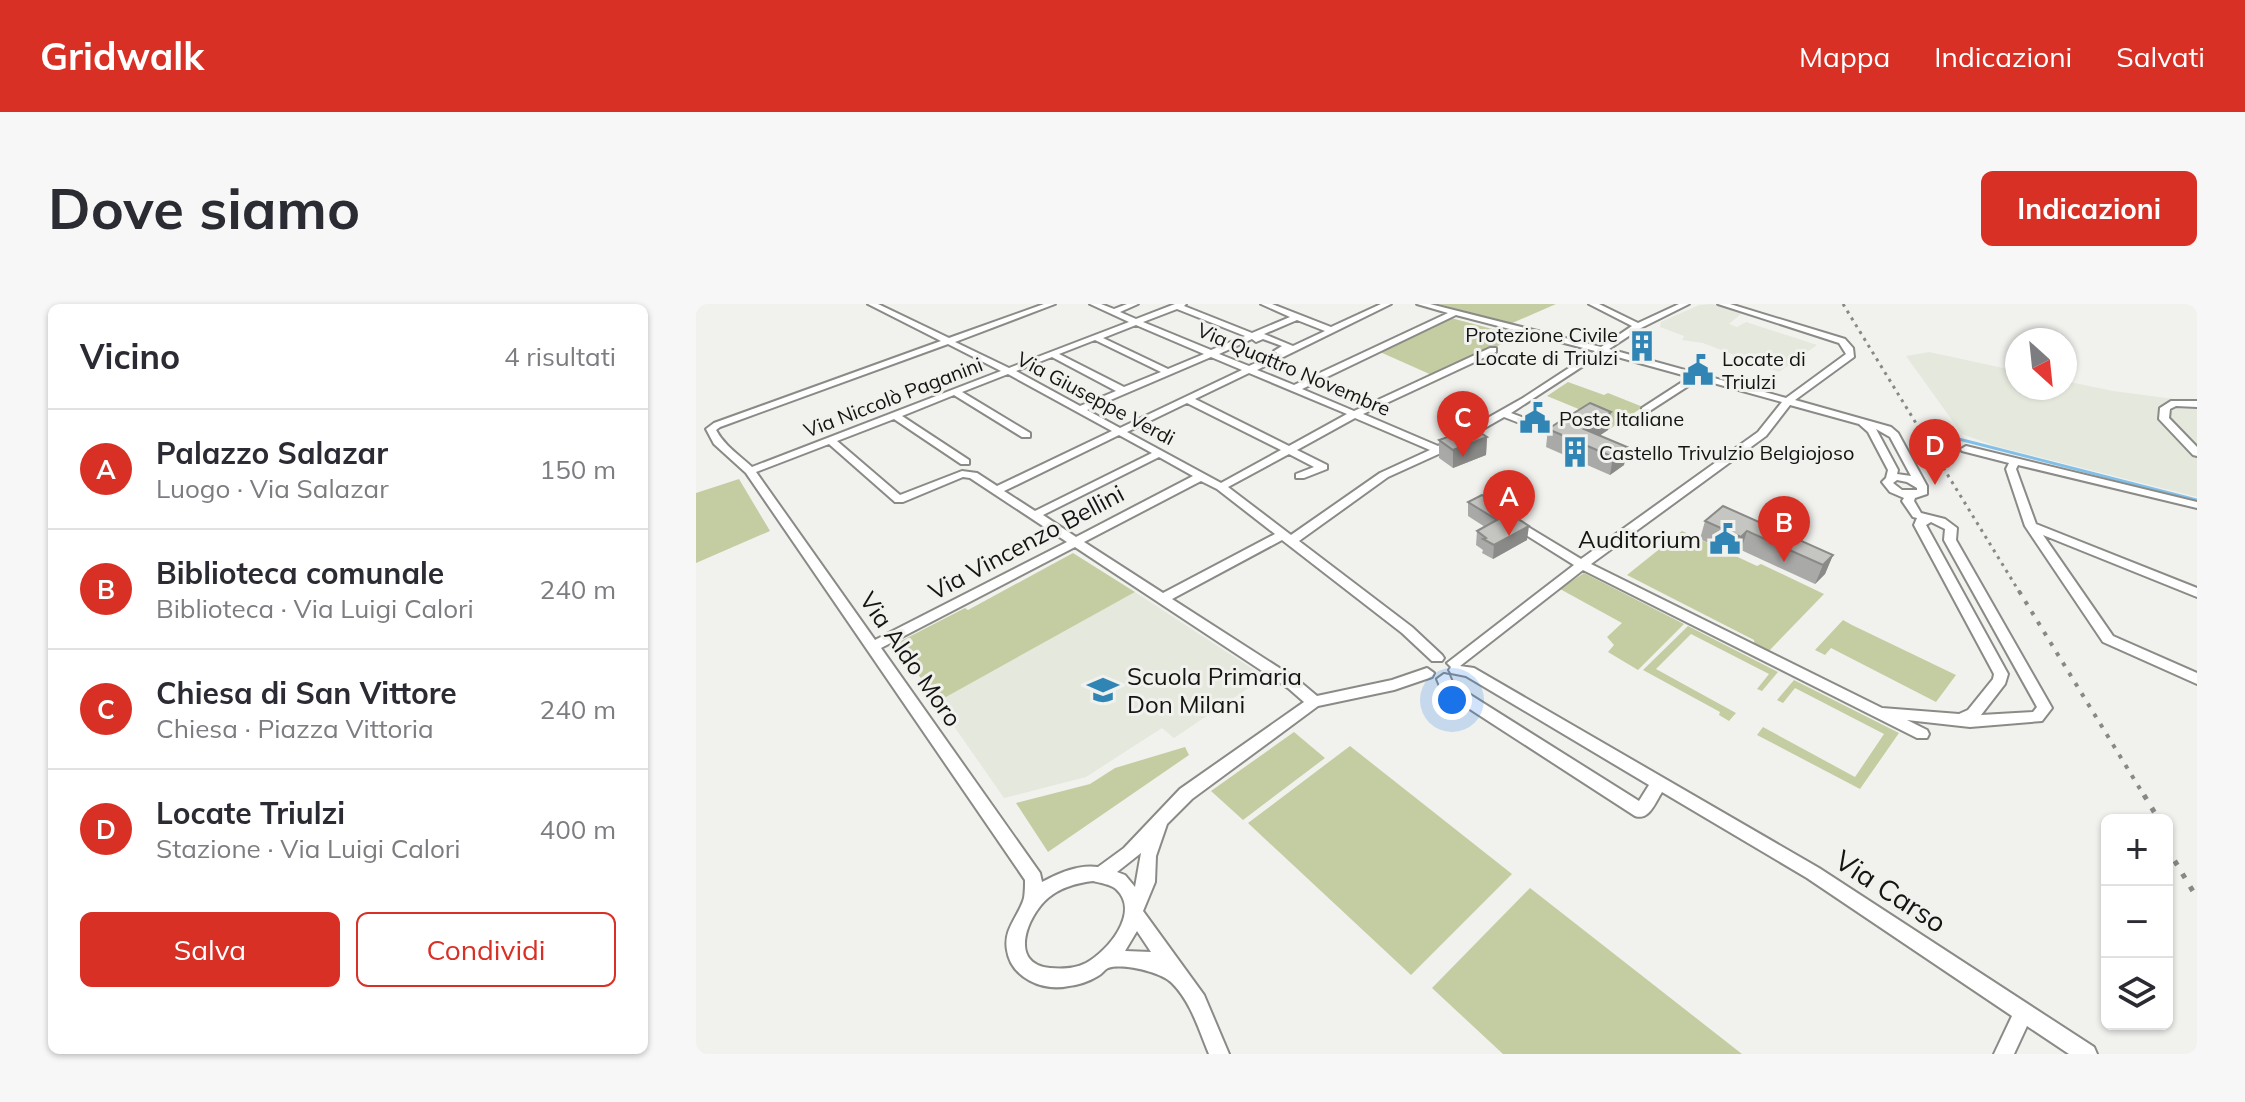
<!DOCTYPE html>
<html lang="it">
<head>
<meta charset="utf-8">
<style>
  :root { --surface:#fff; --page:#f7f7f7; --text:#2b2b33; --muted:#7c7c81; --line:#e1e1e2; --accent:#d93025 }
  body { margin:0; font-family:Mulish,sans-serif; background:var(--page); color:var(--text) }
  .controls { position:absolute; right:24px; bottom:24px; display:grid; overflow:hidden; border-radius:12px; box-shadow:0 2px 6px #0004 }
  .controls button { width:72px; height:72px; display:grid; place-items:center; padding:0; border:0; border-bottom:2px solid var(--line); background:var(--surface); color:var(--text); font:40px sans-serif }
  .compass { position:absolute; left:1309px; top:24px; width:72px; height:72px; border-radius:50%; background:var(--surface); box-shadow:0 2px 6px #0004; rotate:153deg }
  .you { position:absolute; left:756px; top:396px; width:28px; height:28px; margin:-20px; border:6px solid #fff; border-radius:50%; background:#1a73e8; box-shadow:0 0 0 12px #1a73e833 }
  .badge { display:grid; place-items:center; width:52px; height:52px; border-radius:50%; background:var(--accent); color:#fff; font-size:26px; font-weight:700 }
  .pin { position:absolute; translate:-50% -66px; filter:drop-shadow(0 2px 4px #0008) }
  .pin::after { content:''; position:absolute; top:42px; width:28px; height:24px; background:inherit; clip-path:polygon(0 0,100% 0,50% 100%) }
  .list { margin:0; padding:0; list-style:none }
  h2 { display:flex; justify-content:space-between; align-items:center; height:104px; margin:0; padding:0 32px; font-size:34px }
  h2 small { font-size:26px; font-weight:400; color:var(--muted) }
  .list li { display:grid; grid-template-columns:52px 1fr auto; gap:24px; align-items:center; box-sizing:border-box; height:120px; padding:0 32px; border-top:2px solid var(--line) }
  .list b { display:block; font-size:30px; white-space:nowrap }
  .list p { margin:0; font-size:26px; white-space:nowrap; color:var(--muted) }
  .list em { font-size:26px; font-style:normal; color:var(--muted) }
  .actions { display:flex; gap:16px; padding:24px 32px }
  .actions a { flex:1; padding:18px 0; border:2px solid var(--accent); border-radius:12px; text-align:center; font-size:28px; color:var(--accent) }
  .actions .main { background:var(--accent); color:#fff }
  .icon { flex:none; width:44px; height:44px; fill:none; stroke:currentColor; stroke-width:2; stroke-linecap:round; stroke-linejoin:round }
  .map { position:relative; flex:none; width:1501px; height:750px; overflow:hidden; border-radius:12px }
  header { display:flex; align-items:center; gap:48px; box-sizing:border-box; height:112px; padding:0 40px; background:var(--accent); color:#fff }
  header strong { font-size:38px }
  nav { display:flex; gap:44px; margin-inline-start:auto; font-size:28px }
  .intro { display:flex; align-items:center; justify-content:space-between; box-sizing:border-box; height:192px; padding:0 48px }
  h1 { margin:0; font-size:56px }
  .button { padding:20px 36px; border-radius:12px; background:var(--accent); color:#fff; font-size:28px; font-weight:700 }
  main { display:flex; gap:48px; padding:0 48px }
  aside { flex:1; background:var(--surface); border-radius:12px; box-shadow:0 2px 6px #0004 }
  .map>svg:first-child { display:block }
  .built { fill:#e5e8dd }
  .green { fill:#c4cda1 }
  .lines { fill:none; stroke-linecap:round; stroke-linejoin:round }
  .stream { stroke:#82c0e9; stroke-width:3 }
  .street-casing { stroke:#8a8b87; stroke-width:4 }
  .street { fill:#fff; fill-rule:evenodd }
  .rail-far2 { stroke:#888986; stroke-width:3; stroke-dasharray:3 5; stroke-linecap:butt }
  .rail-far1 { stroke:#888986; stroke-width:4; stroke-dasharray:4 8; stroke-linecap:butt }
  .rail { stroke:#888986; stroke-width:5; stroke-dasharray:5 10; stroke-linecap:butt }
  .wall { fill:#a9a9a7 }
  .shaded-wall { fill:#8a8a88 }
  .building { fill:#c5c5c2; stroke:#8a8a88; stroke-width:2 }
  .labels { text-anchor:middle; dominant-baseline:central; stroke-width:6; stroke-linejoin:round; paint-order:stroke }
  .far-poi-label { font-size:20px; fill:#141413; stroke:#f1f2ee; text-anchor:start }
  .far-street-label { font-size:20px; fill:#141413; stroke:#f1f2ee }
  .poi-label { font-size:24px; fill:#141413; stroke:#f1f2ee; text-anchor:end }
  .street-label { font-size:24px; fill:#141413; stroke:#f1f2ee }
  .near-street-label { font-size:28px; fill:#141413; stroke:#f1f2ee }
</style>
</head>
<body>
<header>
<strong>Gridwalk</strong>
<nav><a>Mappa</a><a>Indicazioni</a><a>Salvati</a></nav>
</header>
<div class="intro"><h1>Dove siamo</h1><a class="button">Indicazioni</a></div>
<main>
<aside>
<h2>Vicino<small>4 risultati</small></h2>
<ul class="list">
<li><span class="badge">A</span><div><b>Palazzo Salazar</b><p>Luogo · Via Salazar</p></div><em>150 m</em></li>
<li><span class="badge">B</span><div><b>Biblioteca comunale</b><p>Biblioteca · Via Luigi Calori</p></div><em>240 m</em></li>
<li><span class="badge">C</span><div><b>Chiesa di San Vittore</b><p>Chiesa · Piazza Vittoria</p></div><em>240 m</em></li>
<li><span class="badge">D</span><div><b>Locate Triulzi</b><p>Stazione · Via Luigi Calori</p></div><em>400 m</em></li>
</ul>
<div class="actions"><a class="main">Salva</a><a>Condividi</a></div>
</aside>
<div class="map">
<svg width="1501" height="750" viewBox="0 0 1501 750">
  <rect width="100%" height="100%" fill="#f1f2ee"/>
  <path class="built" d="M1016 0 1046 9 1033 20 1041 23 1050 18 1121 41 1083 68 1007 39 986 36 988 32 964 23 965 18 1003 1Z
    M1233 48 1321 67V84H1369V77L1417 87 1501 98V193L1299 142 1266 130 1210 52Z
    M439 288 569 373 478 434 466 424 390 473 308 494 241 398Z"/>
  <path class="green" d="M742 0H860L814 20Z
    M755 14 823 32 738 72 684 48Z
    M872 78 908 91 912 89 947 103 912 126 892 117 855 124 885 106 851 92Z
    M43 175 74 227 0 259V189Z
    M986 227 1061 262 1065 260 1128 290 1071 349 1059 343 1058 336 931 271Z
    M377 249 439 288 241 398 201 339 269 304 272 306Z
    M888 269 988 320 942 366 912 348 918 341 911 333 926 319 864 285Z
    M1147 316 1156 321 1260 371 1240 398 1135 344 1129 351 1119 346Z
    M992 322 1082 368 1066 387 1061 385 1073 370 995 330 960 365 1040 409 1033 417 1023 411 1024 408 947 366Z
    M1098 376 1203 429 1164 485 1061 431 1067 423 1159 473 1188 430 1099 384 1087 399 1081 396Z
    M598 428 629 454 547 516 515 487Z
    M654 442 816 570 715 671 552 519Z
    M489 443 493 451 352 548 320 499 394 480 419 464Z
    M834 584 1046 750H807L736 684Z"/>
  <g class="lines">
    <path class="stream" d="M1247 131 1501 196"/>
    <defs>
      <path id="street" d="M172 0H182L253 34 348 0H359L259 38 313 64 433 18 394 0H405L418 5 431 0H442L424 8 440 15 479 0H490L488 2 556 29 594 13 565 0H576L635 23 685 0H695L561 66 598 81 752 9 721 0H734L905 43 936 22 893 0H903L942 19 983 0H993L945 24 913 45 1090 94 1150 50 1143 39 1022 0H1034L1149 35 1157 44 1158 53 1099 96 1195 123 1202 129 1231 182V190L1219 194 1218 197 1225 209 1249 215 1261 224 1260 236 1356 404 1346 417 1274 423 1211 416 1231 426 1233 430 1231 434H1221L887 266 764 362 778 364 1123 564 1398 743 1401 750H1373L1331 722 1318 750H1298L1316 712 1111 574 966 488C959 499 953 517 939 512L746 387 741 375 748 370 753 371 757 380 943 497 953 481 770 372 755 369 753 366 755 363 751 359 878 261 814 221V217H822L885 255 1062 128 1086 98 1003 75 952 108H946V104L994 73 907 49 815 109 868 129V133H860L808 113 747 148 692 173 603 237 716 323 746 351 748 354 746 357H736L706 329 586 236 476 295 602 376 621 392 696 376 731 364 738 369 736 373 698 386 622 402 496 495 471 520 460 552 459 578 447 607 508 691 533 750H513C503 726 495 698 476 679 465 668 427 659 412 664 408 666 406 670 402 672 394 677 382 681 373 682 347 688 315 674 311 646 307 625 323 612 328 594 329 588 329 581 329 576L50 169 18 140 10 125 18 119 245 37ZM481 5 549 32 515 46 447 18ZM760 11 899 47 827 94 742 142 667 110 800 48V44H794L658 107 606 85ZM601 16 629 27 597 42 568 30ZM440 21 508 50 472 65 407 34ZM556 35 560 38 567 35 586 42 578 47 581 49 553 62 523 50ZM399 36 465 68 428 83 363 50ZM252 40 305 67 56 163C43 151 28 141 20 126L24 123ZM356 53 420 87 384 102 320 67ZM515 53 546 66 424 124 391 106ZM553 69 651 110 593 142 499 95ZM312 70 416 127 301 182 281 169 266 167 204 191 141 137 198 115 265 160H273V156L206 112 258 91 326 133H334V129L266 88ZM491 99 585 146 525 179 431 128ZM1094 101 1163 120 1172 128 1192 166 1190 174 1186 178 1194 188 1208 194 1206 197 1217 213 1221 214 1218 221 1298 370 1297 375 1272 406 1263 410 1186 404 895 260 1070 132ZM659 114 734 146 684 169 595 231 532 183 593 150 618 163 600 170V174H608L631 165V161L601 146ZM1180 125 1194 133 1215 172 1201 170 1202 166ZM423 131 456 149 339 207 308 187ZM133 140 199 198H207L267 173 274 174 371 238 179 336 60 168ZM463 153 497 172 380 233 347 211ZM1201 176 1211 178 1221 184V186H1206L1197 179ZM505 177 521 185 579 230 467 289 388 238ZM1235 218 1249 225 1248 236 1341 403 1337 408 1285 411 1309 380 1312 370 1230 221ZM379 243 592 384 608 398 484 485 428 544 402 563C383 560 363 569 346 578L344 569 185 344ZM445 549 439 583 429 571 421 568ZM397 577C404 579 414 580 420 585 445 608 412 647 390 659 378 665 366 665 354 664 312 660 331 612 352 594 365 583 381 579 397 577ZM441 627 455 648 429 647Z
        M1475 97H1501V103L1480 102 1474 105 1473 114 1501 143V152L1497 151 1463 115 1464 104Z
        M1270 142 1501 198V204L1322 161 1320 165 1340 220 1501 284V293L1347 231 1417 332 1501 369V380L1407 338 1329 222 1310 165 1313 159 1266 147 1265 145Z"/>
    </defs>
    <use href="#street" class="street-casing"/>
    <use href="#street" class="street"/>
    <path class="rail-far2" d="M1147 0 1324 289"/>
    <path class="rail-far1" d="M1323 287 1449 493"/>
    <path class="rail" d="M1448 491 1463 516
      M1471 544 1501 594"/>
  </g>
  <path class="wall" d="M852 125 912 126 903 132 931 143 928 161 914 171 850 143Z
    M791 133 790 151 757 164 743 154V136Z
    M786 191 831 236 797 255 786 249 787 246 780 241 781 227 789 223 772 212V198Z
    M1009 217 1137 251 1129 270 1119 280 1045 246 1039 252 1004 235Z"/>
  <path class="shaded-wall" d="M915 108 912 126 889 141 888 125Z
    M791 133 790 151 757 164V146Z
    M931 143 928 161 914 171 917 153Z
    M833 222 831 236 797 255 798 241Z
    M1051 227 1045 246 1039 252 1045 233Z
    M1137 251 1129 270 1119 280 1127 261Z"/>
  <path class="building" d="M894 99 915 108 888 125 931 143 917 153 852 125 863 118 872 117 873 112Z
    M777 124 791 133 757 146 743 136Z
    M786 191 833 222 798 241 787 235 790 234 781 227 801 216 772 198Z
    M1027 202 1137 251 1127 261 1051 227 1045 233 1009 217Z"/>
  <defs>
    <symbol id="building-bare" viewBox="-9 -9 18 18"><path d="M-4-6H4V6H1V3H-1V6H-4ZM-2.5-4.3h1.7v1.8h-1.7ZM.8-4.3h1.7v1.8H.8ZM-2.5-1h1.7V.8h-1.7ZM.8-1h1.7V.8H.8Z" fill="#3185b5" stroke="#f1f2ee" stroke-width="2.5" paint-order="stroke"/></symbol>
    <symbol id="civic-bare" viewBox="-9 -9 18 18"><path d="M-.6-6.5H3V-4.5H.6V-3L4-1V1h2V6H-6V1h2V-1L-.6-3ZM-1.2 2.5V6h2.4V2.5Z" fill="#3185b5" stroke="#f1f2ee" stroke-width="2.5" paint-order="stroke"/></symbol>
    <symbol id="school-bare" viewBox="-9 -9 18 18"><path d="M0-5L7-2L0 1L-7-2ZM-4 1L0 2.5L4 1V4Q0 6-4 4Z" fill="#3185b5" stroke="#f1f2ee" stroke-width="2.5" paint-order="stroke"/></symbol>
  </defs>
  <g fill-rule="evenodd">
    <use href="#building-bare" x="924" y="20" width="44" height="44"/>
    <use href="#civic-bare" x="980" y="44" width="44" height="44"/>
    <use href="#civic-bare" x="817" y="92" width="44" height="44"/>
    <use href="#building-bare" x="857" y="126" width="44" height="44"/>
    <use href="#civic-bare" x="1007" y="213" width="44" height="44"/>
    <use href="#school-bare" x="385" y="364" width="44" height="44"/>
  </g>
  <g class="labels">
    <g class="far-poi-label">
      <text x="922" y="30" text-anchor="end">Protezione Civile<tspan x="922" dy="23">Locate di Triulzi</tspan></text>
      <text x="1026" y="54">Locate di<tspan x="1026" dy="23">Triulzi</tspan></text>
      <text x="863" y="114">Poste Italiane</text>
      <text x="903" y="148">Castello Trivulzio Belgiojoso</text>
    </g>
    <g class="far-street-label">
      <text transform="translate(598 65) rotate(23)">Via Quattro Novembre</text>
      <text transform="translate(197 93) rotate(-21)">Via Niccolò Paganini</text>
      <text transform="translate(400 94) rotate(28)">Via Giuseppe Verdi</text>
    </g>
    <g class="poi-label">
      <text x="1005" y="235">Auditorium</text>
      <text x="431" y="372" text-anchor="start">Scuola Primaria<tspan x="431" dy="28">Don Milani</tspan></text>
    </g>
    <g class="street-label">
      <text transform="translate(330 238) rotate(-28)">Via Vincenzo Bellini</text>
      <text transform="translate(215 355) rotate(55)">Via Aldo Moro</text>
    </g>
    <g class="near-street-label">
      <text transform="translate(1195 587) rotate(33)">Via Carso</text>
    </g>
  </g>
</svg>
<div class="controls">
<button>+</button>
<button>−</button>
<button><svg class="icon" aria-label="layers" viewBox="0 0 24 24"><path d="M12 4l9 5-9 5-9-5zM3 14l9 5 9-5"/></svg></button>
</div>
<svg class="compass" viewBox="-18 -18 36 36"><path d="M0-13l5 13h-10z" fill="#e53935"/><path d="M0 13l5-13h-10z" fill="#7c7c81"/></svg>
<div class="you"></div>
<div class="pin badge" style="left:813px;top:232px">A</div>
<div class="pin badge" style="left:1088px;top:258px">B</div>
<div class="pin badge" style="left:767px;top:153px">C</div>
<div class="pin badge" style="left:1239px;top:181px">D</div>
</div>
</main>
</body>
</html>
